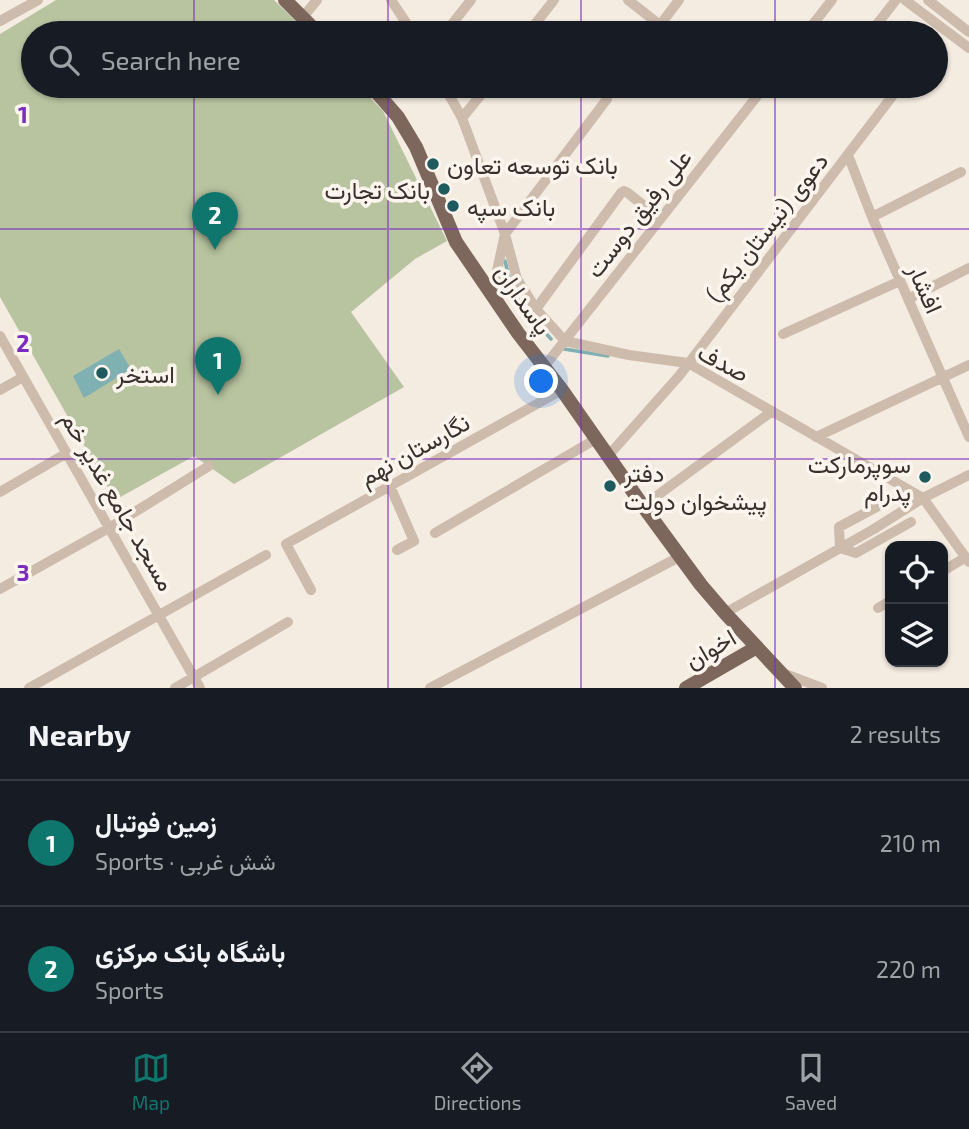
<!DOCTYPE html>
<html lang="en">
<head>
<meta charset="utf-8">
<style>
  :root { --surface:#171b24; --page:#20242c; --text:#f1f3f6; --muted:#9ea1a6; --line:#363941; --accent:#0f766e }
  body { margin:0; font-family:"Exo 2",Vazirmatn,sans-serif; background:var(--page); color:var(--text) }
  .controls { position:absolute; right:21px; bottom:21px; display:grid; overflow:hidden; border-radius:14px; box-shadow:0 2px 5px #0004 }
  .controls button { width:63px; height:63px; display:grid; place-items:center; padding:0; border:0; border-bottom:2px solid var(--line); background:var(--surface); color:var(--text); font:35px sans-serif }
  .you { position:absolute; left:542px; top:382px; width:24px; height:24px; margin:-18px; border:5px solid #fff; border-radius:50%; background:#1a73e8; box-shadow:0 0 0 10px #1a73e833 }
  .badge { display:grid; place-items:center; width:46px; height:46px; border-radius:50%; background:var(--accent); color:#fff; font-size:23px; font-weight:700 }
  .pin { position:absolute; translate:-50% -58px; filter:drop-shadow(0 2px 4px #0008) }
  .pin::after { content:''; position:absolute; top:37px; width:24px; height:21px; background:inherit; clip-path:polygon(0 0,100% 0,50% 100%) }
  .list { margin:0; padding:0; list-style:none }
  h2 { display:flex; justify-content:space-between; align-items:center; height:91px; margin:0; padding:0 28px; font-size:30px }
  h2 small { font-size:23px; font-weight:400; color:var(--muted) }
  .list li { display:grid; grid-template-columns:46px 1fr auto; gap:21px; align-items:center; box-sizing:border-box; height:126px; padding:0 28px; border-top:2px solid var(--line) }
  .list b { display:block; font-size:26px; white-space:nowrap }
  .list p { margin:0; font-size:23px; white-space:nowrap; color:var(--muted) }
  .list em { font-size:23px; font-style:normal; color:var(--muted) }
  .icon { flex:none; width:38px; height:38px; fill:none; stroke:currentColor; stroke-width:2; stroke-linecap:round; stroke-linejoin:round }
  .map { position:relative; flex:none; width:969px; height:688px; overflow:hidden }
  .search { position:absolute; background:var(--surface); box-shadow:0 2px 5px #0004; left:21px; right:21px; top:21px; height:77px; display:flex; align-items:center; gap:18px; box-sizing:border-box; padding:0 24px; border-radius:38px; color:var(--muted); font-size:26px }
  .sheet { height:343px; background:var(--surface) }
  nav { display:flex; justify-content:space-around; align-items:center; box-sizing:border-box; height:98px; border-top:2px solid var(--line); background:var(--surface); font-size:19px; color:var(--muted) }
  nav a { display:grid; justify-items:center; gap:4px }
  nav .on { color:var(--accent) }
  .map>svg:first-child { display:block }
  .green { fill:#b8c4a0 }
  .water { fill:#7fb0b2 }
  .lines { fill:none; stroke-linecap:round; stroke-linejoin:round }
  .stream { stroke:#7fb0b2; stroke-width:3.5 }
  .minor { stroke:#cdbbac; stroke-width:10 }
  .major { stroke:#7d675c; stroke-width:14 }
  .grid { fill:none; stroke:#7b2cbf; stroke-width:2; stroke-opacity:0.55 }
  .poi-dot { fill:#1f5a5e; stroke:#fbf5ee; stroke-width:2.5 }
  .labels { text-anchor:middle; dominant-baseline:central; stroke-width:7; stroke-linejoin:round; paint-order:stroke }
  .poi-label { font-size:24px; fill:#3b302b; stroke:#fbf5ee; text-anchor:start }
  .street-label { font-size:24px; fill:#3b302b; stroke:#fbf5ee }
  .grid-label { font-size:23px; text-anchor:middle; font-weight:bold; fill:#7b2cbf; stroke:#fbf5ee; stroke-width:7; stroke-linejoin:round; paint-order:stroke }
</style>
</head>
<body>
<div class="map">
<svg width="969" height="688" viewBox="0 0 969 688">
  <rect width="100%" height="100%" fill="#f4ebe1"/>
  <path class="green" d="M56 0H274L308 33H33V86H359L383 111 447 241 415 259 351 312 404 387 234 484 194 456 115 500 0 297V34Z"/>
  <path class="water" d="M119 349 131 369 84 398 73 376Z"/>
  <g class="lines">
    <path class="stream" d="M505 261 511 285 522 307 551 339
      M564 349 608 356"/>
    <path class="minor" d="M391 0 413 33
      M628 0 660 25
      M905 0 969 48
      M928 0 969 32
      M303 17 317 0
      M0 21 38 0
      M445 33 471 0
      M528 33 554 0
      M654 33 679 0
      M806 33 832 0
      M870 33 896 0
      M444 86 462 118 505 234 517 279 536 309 565 341 629 355 688 363 923 498 969 562
      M462 118 488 86
      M848 155 872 217 969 437
      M872 217 961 172
      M492 294 505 234 607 99V95L594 86
      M908 299 969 268
      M536 309 621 193 624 191 628 193 660 219
      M783 334 900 281
      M0 336 200 688
      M544 367 765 86
      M0 390 23 377
      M816 437 969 365
      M608 456 679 376 900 86
      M390 486 414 541 397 550
      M0 492 67 453
      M882 504 839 527 840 548 856 553 911 522
      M643 506 771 412
      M435 533 596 439
      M943 571 966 557
      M0 589 109 528 209 466
      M311 590 286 544 562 390
      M878 608 890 601
      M725 613 874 529 923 498 969 475
      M785 674 822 688
      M29 688 266 555
      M175 688 288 622
      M430 688 681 556"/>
    <path class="major" d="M285 0 318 33
      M371 86 398 117 416 147 456 242 518 333 562 390 643 506 701 585 725 613 795 688
      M686 688 757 647"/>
  </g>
  <path class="grid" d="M194 0V33M388 0V33M581 0V33M775 0V33M194 86V688M388 86V688M581 86V688M775 86V688M0 229H969M0 459H969"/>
  <g class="poi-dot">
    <circle cx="433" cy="164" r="7"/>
    <circle cx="444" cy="189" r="7"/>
    <circle cx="453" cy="206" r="7"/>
    <circle cx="102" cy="373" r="7"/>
    <circle cx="925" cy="477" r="7"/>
    <circle cx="610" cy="486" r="7"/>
  </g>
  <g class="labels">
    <g class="poi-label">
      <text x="447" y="164">بانک توسعه تعاون</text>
      <text x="430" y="189" text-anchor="end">بانک تجارت</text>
      <text x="467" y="206">بانک سپه</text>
      <text x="116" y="373">استخر</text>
      <text x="911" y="463" text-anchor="end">سوپرمارکت<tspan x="911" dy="28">پدرام</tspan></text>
      <text x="624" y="472">دفتر<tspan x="624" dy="28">پیشخوان دولت</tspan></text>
    </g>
    <g class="street-label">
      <text transform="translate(638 213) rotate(-52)">علی رفیق دوست</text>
      <text transform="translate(766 227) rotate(-52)">دعوی (نیستان یکم)</text>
      <text transform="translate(926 288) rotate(66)">افشار</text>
      <text transform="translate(524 299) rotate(55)">پاسداران</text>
      <text transform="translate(724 362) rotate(28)">صدف</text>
      <text transform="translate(414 449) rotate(-29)">نگارستان نهم</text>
      <text transform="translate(119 501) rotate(60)">مسجد جامع غدیر خم</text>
      <text transform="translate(710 648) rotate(-30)">اخوان</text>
    </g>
  </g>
  <g class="grid-label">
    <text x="23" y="123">1</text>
    <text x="23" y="352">2</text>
    <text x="23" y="581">3</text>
  </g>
</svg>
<div class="controls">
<button><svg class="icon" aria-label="locate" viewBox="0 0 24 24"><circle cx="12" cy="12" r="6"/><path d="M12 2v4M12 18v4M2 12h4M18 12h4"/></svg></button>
<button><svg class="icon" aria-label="layers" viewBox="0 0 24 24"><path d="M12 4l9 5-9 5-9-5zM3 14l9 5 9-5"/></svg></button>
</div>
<div class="you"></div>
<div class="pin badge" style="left:218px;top:395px">1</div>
<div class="pin badge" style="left:215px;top:250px">2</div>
<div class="search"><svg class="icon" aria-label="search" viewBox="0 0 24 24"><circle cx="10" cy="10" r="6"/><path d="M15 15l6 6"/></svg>Search here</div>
</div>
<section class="sheet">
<h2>Nearby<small>2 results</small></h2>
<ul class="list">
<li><span class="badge">1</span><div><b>زمین فوتبال</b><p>Sports · شش غربی</p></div><em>210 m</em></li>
<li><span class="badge">2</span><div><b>باشگاه بانک مرکزی</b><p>Sports</p></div><em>220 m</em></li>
</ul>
</section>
<nav>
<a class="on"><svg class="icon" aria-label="map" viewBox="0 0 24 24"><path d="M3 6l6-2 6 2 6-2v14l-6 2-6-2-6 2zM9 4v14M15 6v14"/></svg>Map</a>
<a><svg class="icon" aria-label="directions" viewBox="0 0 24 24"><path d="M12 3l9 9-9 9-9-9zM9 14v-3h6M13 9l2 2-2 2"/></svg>Directions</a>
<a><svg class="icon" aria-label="saved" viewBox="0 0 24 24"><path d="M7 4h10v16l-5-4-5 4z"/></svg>Saved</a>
</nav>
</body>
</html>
